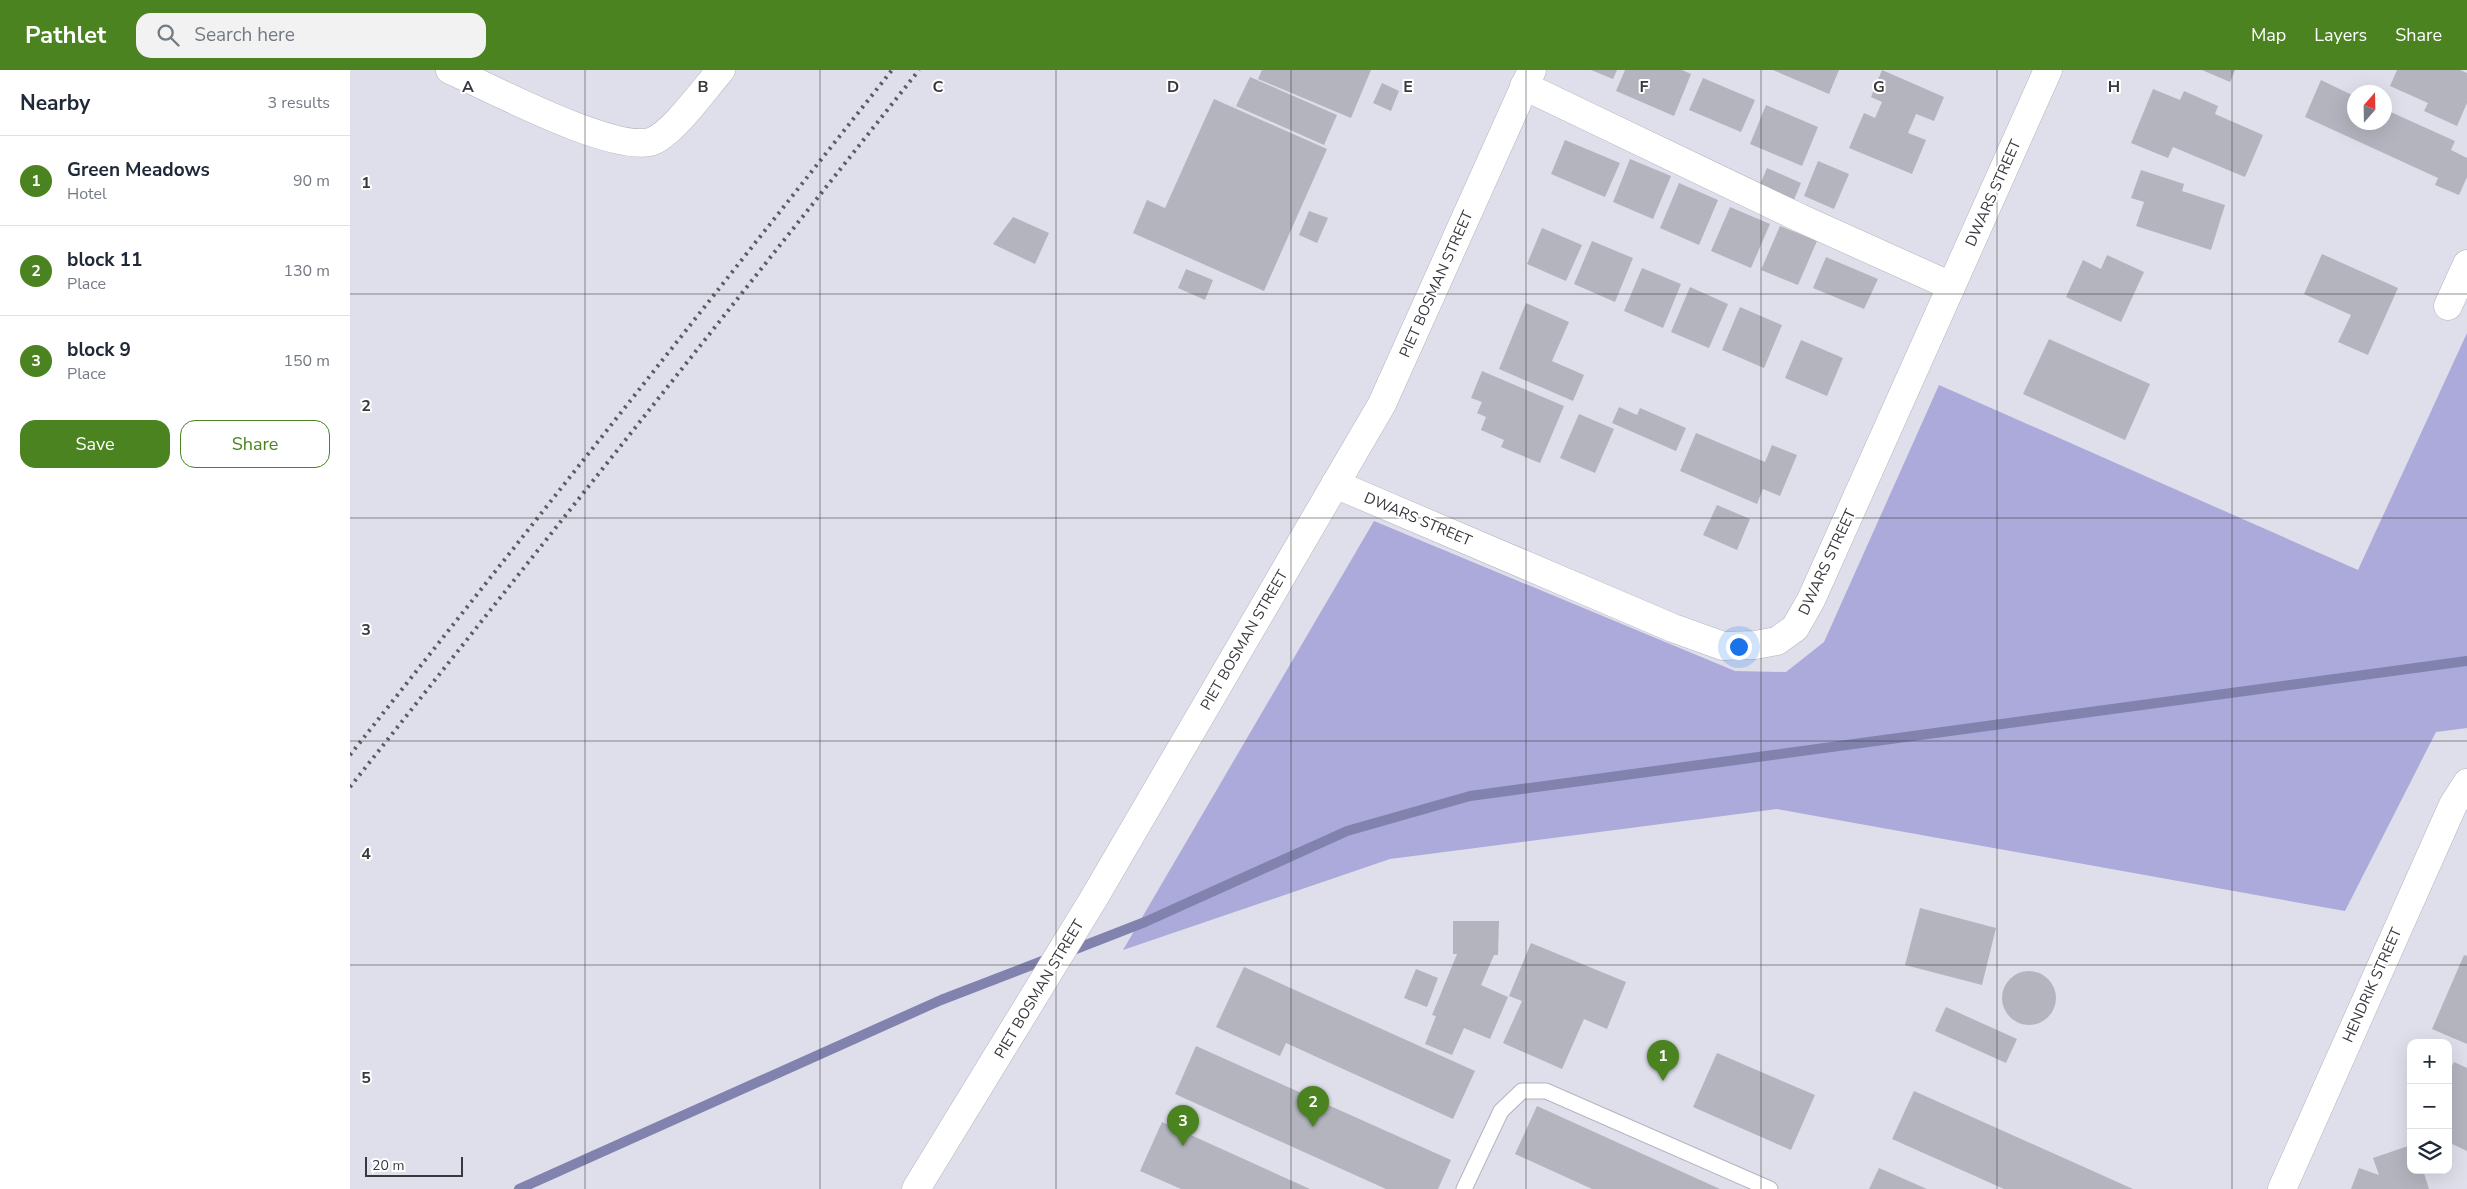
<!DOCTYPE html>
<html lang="en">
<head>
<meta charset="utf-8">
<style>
  :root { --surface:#fff; --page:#f2f2f3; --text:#1f2937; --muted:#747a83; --line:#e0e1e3; --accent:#4a831f }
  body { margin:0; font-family:"Nunito Sans",sans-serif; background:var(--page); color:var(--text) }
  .controls { position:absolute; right:15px; bottom:15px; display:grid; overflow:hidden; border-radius:10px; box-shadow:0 5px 20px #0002 }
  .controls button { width:45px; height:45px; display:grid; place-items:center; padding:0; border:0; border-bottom:1px solid var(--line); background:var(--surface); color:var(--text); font:25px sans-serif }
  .compass { position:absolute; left:1997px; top:15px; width:45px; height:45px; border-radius:50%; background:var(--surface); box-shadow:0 5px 20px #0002; rotate:20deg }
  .scale { position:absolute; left:15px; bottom:12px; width:98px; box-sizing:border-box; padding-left:5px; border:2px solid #38383d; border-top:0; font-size:14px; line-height:18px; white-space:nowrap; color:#38383d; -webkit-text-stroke:4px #fff; paint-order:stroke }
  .you { position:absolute; left:1388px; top:576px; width:18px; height:18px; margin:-12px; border:4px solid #fff; border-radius:50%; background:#1a73e8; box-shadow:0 0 0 8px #1a73e833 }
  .badge { display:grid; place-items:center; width:32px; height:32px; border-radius:50%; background:var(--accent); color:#fff; font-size:16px; font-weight:700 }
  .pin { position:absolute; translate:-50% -41px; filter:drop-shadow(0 1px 2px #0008) }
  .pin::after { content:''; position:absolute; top:26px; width:18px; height:15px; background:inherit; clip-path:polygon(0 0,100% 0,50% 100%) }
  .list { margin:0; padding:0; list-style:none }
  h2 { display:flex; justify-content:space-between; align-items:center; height:65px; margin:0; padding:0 20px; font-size:21px }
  h2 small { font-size:16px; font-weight:400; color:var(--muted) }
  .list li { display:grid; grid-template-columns:32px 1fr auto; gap:15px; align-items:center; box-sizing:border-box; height:90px; padding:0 20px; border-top:1px solid var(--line) }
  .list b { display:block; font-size:19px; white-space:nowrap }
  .list p { margin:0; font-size:16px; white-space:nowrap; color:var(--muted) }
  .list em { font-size:16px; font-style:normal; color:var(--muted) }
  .actions { display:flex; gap:10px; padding:15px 20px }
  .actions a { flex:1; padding:11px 0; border:1px solid var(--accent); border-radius:15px; text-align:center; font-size:18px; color:var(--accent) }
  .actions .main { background:var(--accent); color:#fff }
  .icon { flex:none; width:28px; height:28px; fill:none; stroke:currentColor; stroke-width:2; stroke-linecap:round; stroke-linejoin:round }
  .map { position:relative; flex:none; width:2117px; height:1119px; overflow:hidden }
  header { display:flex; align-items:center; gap:30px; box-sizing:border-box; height:70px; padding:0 25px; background:var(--accent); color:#fff }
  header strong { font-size:24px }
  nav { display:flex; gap:28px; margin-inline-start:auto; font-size:18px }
  .search { width:350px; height:45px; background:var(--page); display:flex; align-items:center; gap:12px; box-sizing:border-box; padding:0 18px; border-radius:15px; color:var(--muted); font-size:19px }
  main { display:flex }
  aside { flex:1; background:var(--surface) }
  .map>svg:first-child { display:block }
  .green { fill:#abaada }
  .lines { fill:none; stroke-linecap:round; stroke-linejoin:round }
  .stream { stroke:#8282af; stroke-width:10 }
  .building { fill:#b4b4bf }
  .lane-casing { stroke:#b4b4bf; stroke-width:17 }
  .street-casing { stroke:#b4b4bf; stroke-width:29 }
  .secondary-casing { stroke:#b4b4bf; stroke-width:29 }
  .lane { stroke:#fff; stroke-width:15 }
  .street { stroke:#fff; stroke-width:28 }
  .secondary { stroke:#fff; stroke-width:28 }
  .rail { stroke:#5c5c63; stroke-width:4; stroke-dasharray:2.5 5; stroke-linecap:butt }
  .grid { fill:none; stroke:#38383d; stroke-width:1; stroke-opacity:0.55 }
  .labels { text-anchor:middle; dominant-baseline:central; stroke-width:4; stroke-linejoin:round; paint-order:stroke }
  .street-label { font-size:15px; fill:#38383d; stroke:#fff }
  .grid-label { font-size:16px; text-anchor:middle; font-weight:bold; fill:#38383d; stroke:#fff; stroke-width:4; stroke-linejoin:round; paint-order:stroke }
</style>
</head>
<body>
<header>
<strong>Pathlet</strong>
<div class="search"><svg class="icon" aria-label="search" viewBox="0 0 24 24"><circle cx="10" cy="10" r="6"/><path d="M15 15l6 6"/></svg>Search here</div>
<nav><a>Map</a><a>Layers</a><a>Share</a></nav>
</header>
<main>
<aside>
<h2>Nearby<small>3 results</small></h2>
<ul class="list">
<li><span class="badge">1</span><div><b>Green Meadows</b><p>Hotel</p></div><em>90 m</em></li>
<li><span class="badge">2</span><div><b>block 11</b><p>Place</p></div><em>130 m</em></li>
<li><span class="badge">3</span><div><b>block 9</b><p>Place</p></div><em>150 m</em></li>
</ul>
<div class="actions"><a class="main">Save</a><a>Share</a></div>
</aside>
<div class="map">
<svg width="2117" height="1119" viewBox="0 0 2117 1119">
  <rect width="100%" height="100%" fill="#dfdfeb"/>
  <path class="green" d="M2117 263V658L2086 662 1995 841 1427 739 1040 789 773 880 1024 451 1385 601 1436 602 1474 572 1589 315 2008 500Z"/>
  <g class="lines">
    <path class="stream" d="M718 882 795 852 997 761 1120 726 2117 591
      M169 1119 591 930 700 888"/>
  </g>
  <path class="building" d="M912 0H1021L1001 48 908 9Z
    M1241 0H1267L1263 9Z
    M1275 0H1332L1341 4 1324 46 1266 21Z
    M1423 0H1489L1479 24Z
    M1532 0 1594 27 1584 51 1566 44 1558 63 1576 70 1562 104 1499 78 1514 43 1525 48 1532 32 1521 27Z
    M1852 0H1885L1880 12Z
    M2047 0H2110L2117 3V33L2107 56 2074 41 2078 33 2040 16Z
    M900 7 987 45 974 75 886 36Z
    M1353 8 1405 30 1391 62 1339 40Z
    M1971 10 2004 26V52H2034V39L2105 71 2101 80 2117 88V107L2109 125 2085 115 2088 108 1955 47Z
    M1032 13 1049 21 1041 41 1023 33Z
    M1803 19 1830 30 1834 21 1868 36 1865 44 1913 65 1895 107 1823 77 1818 88 1781 73Z
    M864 29 977 79 914 221 783 163 797 130 815 138Z
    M1416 35 1468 57 1452 96 1400 74Z
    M1215 70 1270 93 1255 127 1201 104Z
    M1280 89 1321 106 1303 149 1263 132Z
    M1468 91 1499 104 1484 139 1454 126Z
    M1417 98 1451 113 1443 132 1409 117Z
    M1791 100 1834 114 1832 121 1875 135 1861 180 1786 156 1794 132 1781 128Z
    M1329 113 1368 130 1349 175 1310 158Z
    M1380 137 1420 154 1401 198 1361 181Z
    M959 141 978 148 967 173 949 165Z
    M663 147 699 163 685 194 643 174Z
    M1430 156 1467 171 1448 215 1411 200Z
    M1192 158 1232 175 1216 211 1177 194Z
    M1242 171 1283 188 1265 232 1224 214Z
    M1972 184 2048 218 2018 285 1988 272 2001 245 1954 224Z
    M1757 185 1794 202 1771 252 1716 227 1733 190 1751 199Z
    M1476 187 1528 209 1514 239 1463 218Z
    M1292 198 1331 214 1313 258 1274 241Z
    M836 199 863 210 855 230 828 218Z
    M1340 217 1378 234 1359 278 1321 262Z
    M1176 233 1219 252 1202 291 1234 305 1223 331 1149 299Z
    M1390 237 1432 255 1414 298 1372 280Z
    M1699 269 1800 314 1775 370 1673 324Z
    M1451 270 1493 288 1477 326 1435 308Z
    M1132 301 1214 336 1190 393 1151 377 1154 370 1131 360 1136 347 1127 343 1132 332 1121 328Z
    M1269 337 1287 345 1290 338 1336 358 1326 381 1262 353Z
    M1229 344 1264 359 1245 403 1210 388Z
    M1346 363 1415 392 1422 375 1447 385 1430 426 1413 419 1407 434 1330 401Z
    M1367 435 1400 449 1387 480 1353 465Z
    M1570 838 1646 858 1632 915 1555 895Z
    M1103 851H1149L1148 885H1144L1131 915 1158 927 1140 969 1114 958 1102 985 1075 974 1086 946 1082 945 1107 884H1103Z
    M1181 873 1276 912 1257 959 1234 949 1212 999 1153 973 1172 931 1159 926Z
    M2114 885 2117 886V974L2082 959Z
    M894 897 1125 1001 1103 1049 936 973 930 986 866 957Z
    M1066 899 1088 908 1077 937 1054 928Z
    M1652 928a27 27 0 1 1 54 0a27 27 0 1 1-54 0Z
    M1596 937 1667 969 1656 993 1585 961Z
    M846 976 1101 1090 1088 1119H1036L825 1024Z
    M1367 983 1465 1025 1441 1080 1343 1037Z
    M2104 992 2117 998V1081L2098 1072V1004Z
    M1564 1021 1783 1119H1654L1542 1069Z
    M1187 1036 1370 1119H1242L1165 1084Z
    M812 1052 960 1119H831L790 1101Z
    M2061 1075V1100H2073L2079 1119H2001L2009 1098 2029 1105 2023 1088Z
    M1529 1098 1577 1119H1519Z"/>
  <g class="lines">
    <defs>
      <path id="lane" d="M1114 1119 1151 1041 1172 1021H1196L1420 1119"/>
      <path id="street" d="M100 0C139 17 266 85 303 71 324 62 355 18 371 0
        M1174 16 1450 148 1601 216
        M2098 236 2117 194
        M985 414 1323 558 1373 576 1405 575 1427 571 1445 558 1461 530 1698 0
        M1932 1119 2103 735 2117 713"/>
      <path id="secondary" d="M566 1119 744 828 1032 334 1182 0"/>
    </defs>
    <use href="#lane" class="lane-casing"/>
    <use href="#street" class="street-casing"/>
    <use href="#secondary" class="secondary-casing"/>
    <use href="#lane" class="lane"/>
    <use href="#street" class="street"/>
    <use href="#secondary" class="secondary"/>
    <path class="rail" d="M0 685 542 0
      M0 717 569 0"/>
  </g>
  <path class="grid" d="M235 0V1119M470 0V1119M706 0V1119M941 0V1119M1176 0V1119M1411 0V1119M1647 0V1119M1882 0V1119M0 224H2117M0 448H2117M0 671H2117M0 895H2117"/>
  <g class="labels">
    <g class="street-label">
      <text transform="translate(1643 123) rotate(-66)">DWARS STREET</text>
      <text transform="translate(1086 214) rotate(-66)">PIET BOSMAN STREET</text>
      <text transform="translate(1068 449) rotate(23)">DWARS STREET</text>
      <text transform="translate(1477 492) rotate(-65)">DWARS STREET</text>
      <text transform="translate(894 570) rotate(-60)">PIET BOSMAN STREET</text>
      <text transform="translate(2022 915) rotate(-66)">HENDRIK STREET</text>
      <text transform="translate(689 919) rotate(-59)">PIET BOSMAN STREET</text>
    </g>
  </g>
  <g class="grid-label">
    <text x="118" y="22">A</text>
    <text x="353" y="22">B</text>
    <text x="588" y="22">C</text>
    <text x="823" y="22">D</text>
    <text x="1058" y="22">E</text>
    <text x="1294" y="22">F</text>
    <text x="1529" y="22">G</text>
    <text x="1764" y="22">H</text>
    <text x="16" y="118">1</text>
    <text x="16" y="341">2</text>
    <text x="16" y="565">3</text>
    <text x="16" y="789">4</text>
    <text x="16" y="1013">5</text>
  </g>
</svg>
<div class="controls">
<button>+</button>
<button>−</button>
<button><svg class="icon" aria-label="layers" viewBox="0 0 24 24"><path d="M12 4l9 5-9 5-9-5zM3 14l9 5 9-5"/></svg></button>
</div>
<svg class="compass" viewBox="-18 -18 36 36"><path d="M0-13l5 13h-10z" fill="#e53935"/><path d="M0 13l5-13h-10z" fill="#747a83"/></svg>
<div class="scale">20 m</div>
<div class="you"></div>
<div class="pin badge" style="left:1313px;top:1011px">1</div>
<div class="pin badge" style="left:963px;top:1057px">2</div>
<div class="pin badge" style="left:833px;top:1076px">3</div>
</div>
</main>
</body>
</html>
